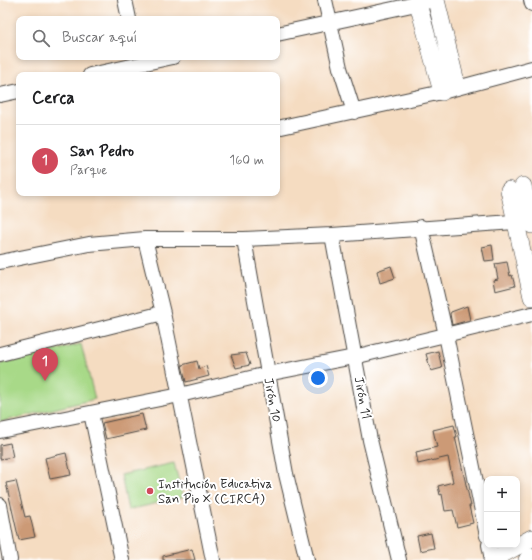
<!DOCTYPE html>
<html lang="es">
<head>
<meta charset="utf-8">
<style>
  :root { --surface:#fff; --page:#f6f6f6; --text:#202124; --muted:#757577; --line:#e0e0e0; --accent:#d1495b }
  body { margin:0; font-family:Mynerve,sans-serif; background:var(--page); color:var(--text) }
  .controls { position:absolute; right:12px; bottom:12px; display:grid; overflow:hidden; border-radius:8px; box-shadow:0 2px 6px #0003 }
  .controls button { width:36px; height:36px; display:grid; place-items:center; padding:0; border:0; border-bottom:1px solid var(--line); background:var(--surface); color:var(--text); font:20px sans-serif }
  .you { position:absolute; left:318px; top:378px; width:14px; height:14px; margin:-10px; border:3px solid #fff; border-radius:50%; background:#1a73e8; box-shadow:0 0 0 6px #1a73e833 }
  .badge { display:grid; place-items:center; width:26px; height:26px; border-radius:50%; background:var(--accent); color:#fff; font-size:13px; font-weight:700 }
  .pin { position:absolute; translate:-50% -33px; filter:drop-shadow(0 1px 2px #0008) }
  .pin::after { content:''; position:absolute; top:21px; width:14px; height:12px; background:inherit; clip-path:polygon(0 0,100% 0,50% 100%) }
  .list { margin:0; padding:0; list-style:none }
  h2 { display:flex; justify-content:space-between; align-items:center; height:52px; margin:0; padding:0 16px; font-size:17px }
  h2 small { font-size:13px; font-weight:400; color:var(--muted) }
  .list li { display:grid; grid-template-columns:26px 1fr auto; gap:12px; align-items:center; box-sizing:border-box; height:72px; padding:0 16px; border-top:1px solid var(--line) }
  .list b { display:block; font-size:15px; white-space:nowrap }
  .list p { margin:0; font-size:13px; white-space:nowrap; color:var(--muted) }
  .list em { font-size:13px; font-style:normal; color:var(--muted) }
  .icon { flex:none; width:22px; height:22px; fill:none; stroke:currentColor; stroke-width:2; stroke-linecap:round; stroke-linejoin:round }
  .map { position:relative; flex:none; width:532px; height:560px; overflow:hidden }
  .search { position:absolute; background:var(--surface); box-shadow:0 2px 6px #0003; left:16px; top:16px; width:264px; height:44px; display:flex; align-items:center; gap:10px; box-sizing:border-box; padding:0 14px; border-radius:8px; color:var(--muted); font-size:15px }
  .panel { position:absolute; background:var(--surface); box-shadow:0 2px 6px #0003; left:16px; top:72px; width:264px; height:124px; border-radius:8px }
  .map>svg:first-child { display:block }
  .green { fill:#a8d988; stroke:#6a825a }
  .building { fill:#cc9a76 }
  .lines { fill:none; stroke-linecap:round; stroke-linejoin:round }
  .minor-casing { stroke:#494642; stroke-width:16 }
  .tertiary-casing { stroke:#494642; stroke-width:18 }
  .minor { stroke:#fff; stroke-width:14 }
  .tertiary { stroke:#fff; stroke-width:17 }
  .poi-dot { fill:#d1495b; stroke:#fff; stroke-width:1.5 }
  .labels { text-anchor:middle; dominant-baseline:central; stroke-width:4; stroke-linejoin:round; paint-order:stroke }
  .street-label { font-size:13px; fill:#2b2b2b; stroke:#fff }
  .poi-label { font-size:13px; fill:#2b2b2b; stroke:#fff; text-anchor:start }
</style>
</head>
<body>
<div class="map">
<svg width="532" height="560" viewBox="0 0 532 560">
  <rect width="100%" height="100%" fill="#fff"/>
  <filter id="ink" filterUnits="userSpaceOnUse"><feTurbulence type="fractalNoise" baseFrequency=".025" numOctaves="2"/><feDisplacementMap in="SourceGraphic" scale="8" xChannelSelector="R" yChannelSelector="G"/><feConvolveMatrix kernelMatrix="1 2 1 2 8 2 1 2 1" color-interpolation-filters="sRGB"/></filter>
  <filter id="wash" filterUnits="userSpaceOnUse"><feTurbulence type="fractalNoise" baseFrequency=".012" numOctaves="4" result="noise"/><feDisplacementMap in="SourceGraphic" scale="16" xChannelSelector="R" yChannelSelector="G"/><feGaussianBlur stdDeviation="0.9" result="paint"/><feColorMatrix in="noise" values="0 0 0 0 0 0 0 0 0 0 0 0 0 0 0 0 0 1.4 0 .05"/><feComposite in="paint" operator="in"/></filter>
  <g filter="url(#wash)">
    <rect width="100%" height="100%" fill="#f5dcc1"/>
    <path class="green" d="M81 344 95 399 0 422V364Z
      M174 463 183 497 128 510 121 475Z"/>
    <g id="blocks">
      <path class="building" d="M492 245 494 260 485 261 482 247Z
        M507 262 510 276 512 275 515 286 495 291 493 280 498 279 495 264Z
        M391 266 395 278 380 283 377 271Z
        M467 306 470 320 452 325 450 314 451 312Z
        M438 351 442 368 431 371 426 354Z
        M246 353 250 365 236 368 231 355Z
        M197 361 199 369 206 366 209 376 186 382 182 365Z
        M142 414 146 430 106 439 102 423Z
        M454 425 457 437H455L471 506H469L473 523 457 527 453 510 445 511 442 494 440 495 438 486 453 482 448 457 418 464 416 452 437 447 433 430Z
        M10 443 13 457 0 459V445Z
        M66 453 71 475 50 479 45 458Z
        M16 481 25 517 30 516 35 537 19 540 6 483Z
        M431 533 434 548 420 551 417 536Z
        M192 549 195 560H163V556Z"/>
    </g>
  </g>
  <g filter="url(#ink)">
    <use href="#blocks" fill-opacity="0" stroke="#494642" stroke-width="1"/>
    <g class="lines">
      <defs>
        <path id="minor" d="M125 0 129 19
          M325 0 340 68 354 112
          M531 0 532 4
          M277 34 435 0
          M90 75 173 57
          M0 95 19 91
          M277 128 442 92 532 68
          M421 227 446 335 487 536
          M332 235 370 440 399 560
          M145 239 163 313 213 560
          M244 239 286 474 307 560
          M0 262 89 244 145 239H244L332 235 527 221
          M0 354 163 313
          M91 413 122 560
          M0 431 180 395 267 374 354 357 532 314
          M0 505 10 560
          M489 545 492 560"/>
        <path id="tertiary" d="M417 0 442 92
          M436 0 457 86
          M523 186 532 225
          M509 190 532 297
          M492 560 532 538
          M527 560 532 557"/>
      </defs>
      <use href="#minor" class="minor-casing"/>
      <use href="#tertiary" class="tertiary-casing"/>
      <use href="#minor" class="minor"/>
      <use href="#tertiary" class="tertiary"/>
    </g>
  </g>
  <circle class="poi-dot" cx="150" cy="491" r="4"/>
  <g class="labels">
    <g class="street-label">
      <text transform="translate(362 398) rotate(79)">Jirón 11</text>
      <text transform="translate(272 400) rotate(79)">Jirón 10</text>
    </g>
    <g class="poi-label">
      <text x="158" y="484">Institución Educativa<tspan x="158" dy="15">San Pio X (CIRCA)</tspan></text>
    </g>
  </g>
</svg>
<div class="controls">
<button>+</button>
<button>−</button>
</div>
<div class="you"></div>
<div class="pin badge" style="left:45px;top:381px">1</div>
<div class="search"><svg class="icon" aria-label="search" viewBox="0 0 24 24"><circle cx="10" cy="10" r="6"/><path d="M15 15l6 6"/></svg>Buscar aquí</div>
<section class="panel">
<h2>Cerca<small></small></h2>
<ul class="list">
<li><span class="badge">1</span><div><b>San Pedro</b><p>Parque</p></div><em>160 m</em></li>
</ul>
</section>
</div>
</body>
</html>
